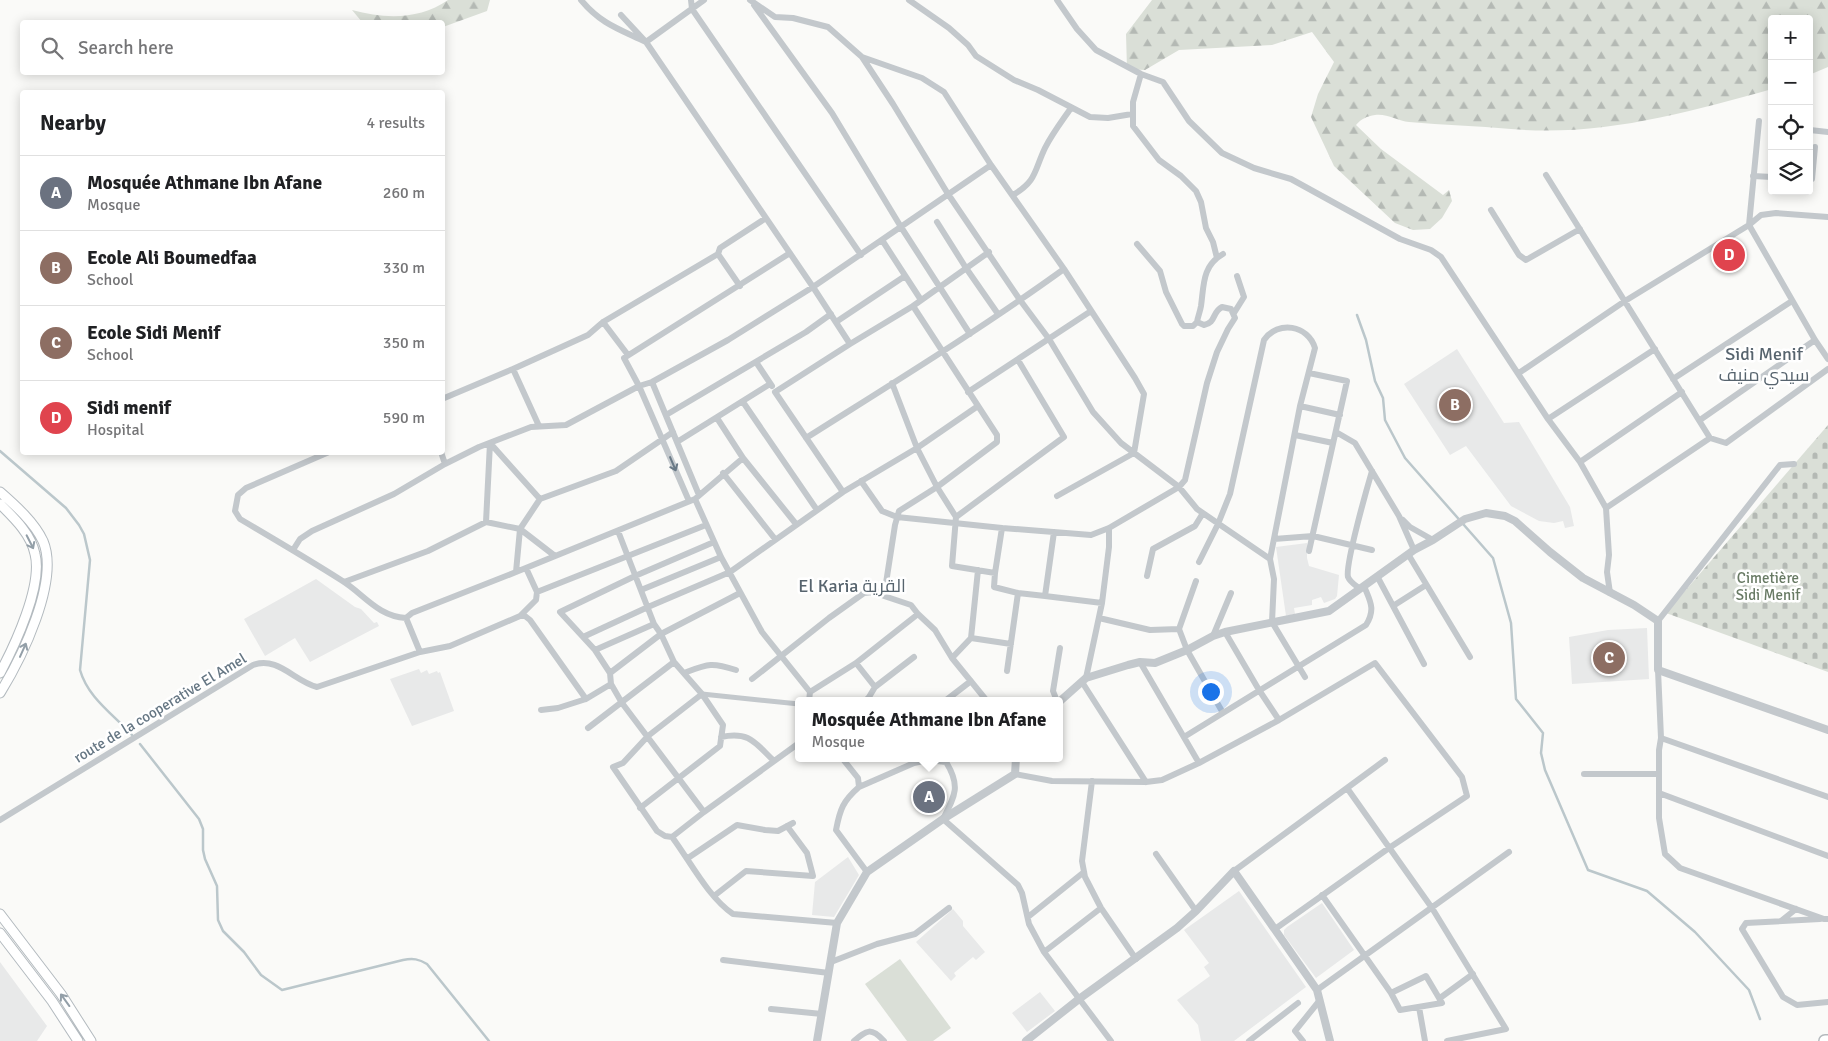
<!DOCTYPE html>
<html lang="en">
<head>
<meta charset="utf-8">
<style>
  :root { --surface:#fff; --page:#f6f6f6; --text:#202124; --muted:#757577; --line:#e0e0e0; --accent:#e4572e }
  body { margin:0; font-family:Signika,Cairo,sans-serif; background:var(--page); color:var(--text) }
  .controls { position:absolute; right:15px; top:15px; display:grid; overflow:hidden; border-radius:5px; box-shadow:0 2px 12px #0003 }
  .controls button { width:45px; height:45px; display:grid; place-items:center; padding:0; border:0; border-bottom:1px solid var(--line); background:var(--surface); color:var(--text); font:25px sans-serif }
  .you { position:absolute; left:1210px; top:691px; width:18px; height:18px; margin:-12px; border:4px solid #fff; border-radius:50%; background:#1a73e8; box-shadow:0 0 0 8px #1a73e833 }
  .badge { display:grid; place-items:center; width:32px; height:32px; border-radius:50%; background:var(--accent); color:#fff; font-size:16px; font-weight:700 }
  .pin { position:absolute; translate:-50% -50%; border:2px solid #fff; box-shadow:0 1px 5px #0006 }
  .popup { position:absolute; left:795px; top:697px; width:268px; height:65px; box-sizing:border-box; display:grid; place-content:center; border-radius:5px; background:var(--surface); filter:drop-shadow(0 1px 4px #0005); font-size:16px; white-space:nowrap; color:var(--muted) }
  .popup b { font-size:19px; color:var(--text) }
  .popup::after { content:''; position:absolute; left:50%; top:100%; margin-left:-10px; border:10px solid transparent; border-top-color:var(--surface) }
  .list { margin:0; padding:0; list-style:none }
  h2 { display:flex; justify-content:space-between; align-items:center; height:65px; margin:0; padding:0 20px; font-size:21px }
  h2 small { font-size:16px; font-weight:400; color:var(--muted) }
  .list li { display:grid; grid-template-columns:32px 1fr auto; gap:15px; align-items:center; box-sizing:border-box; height:75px; padding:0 20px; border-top:1px solid var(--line) }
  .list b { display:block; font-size:19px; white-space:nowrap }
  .list p { margin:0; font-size:16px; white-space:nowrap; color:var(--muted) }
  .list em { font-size:16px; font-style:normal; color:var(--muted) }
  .icon { flex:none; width:28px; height:28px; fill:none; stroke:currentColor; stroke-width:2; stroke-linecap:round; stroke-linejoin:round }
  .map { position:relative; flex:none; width:1828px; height:1041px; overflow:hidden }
  .search { position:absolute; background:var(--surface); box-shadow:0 2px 12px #0003; left:20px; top:20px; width:425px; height:55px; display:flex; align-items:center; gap:12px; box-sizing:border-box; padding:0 18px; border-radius:5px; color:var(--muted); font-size:19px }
  .panel { position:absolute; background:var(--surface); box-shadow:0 2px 12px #0003; left:20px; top:90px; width:425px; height:365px; border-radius:5px }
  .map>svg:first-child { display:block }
  .built { fill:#e8e9e9 }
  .forest { fill:url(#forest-firs) }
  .cemetery { fill:url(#cemetery-stones) }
  .garden { fill:#dadfd7 }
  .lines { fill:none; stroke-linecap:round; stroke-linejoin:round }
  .stream { stroke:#bbc7cb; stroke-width:2.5 }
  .secondary-casing { stroke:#b3babf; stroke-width:11 }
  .motorway-casing { stroke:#b4b9bd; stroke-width:14 }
  .pedestrian { stroke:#c3c8cc; stroke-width:5 }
  .minor { stroke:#c3c8cc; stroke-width:6 }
  .tertiary { stroke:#c3c8cc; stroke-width:8 }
  .secondary { stroke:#fff; stroke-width:9 }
  .motorway { stroke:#fff; stroke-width:11 }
  .oneway { stroke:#6a7a87 }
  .oneway2 { stroke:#939fa8 }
  .labels { text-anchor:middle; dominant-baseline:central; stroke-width:5; stroke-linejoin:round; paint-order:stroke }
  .park-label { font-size:15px; fill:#687a64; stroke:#fff }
  .street-label { font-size:15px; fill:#657683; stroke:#fff }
  .quarter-label { font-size:18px; fill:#57646e; stroke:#fff }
</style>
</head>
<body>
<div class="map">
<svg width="1828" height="1041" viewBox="0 0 1828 1041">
  <defs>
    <pattern id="forest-firs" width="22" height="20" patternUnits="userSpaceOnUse" patternTransform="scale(1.25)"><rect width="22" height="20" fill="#dadfd7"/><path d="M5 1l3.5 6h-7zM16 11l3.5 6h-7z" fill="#b4b9b4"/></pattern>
    <pattern id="cemetery-stones" width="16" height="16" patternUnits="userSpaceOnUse" patternTransform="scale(1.25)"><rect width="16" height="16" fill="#dadfd7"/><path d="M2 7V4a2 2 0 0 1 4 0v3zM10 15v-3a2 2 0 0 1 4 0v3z" fill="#b4b9b4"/></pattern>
  </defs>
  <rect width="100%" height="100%" fill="#fafaf8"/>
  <path class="built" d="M1457 349 1504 423 1519 422 1570 507 1574 526 1565 528 1563 521 1554 523 1539 521 1511 506 1466 446 1450 455 1404 384Z
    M1307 543V558L1309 566 1339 575 1337 596 1335 599 1324 603 1321 597 1312 600V605L1294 608 1295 614 1286 616 1276 547Z
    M316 579 355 607 361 609 374 623 377 622 379 626 310 662 295 638 265 656 244 619Z
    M1647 628 1649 679 1572 684 1569 637 1608 630Z
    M419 669 421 673 427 670 429 674 437 671 438 673 440 672 454 711 412 726 390 679Z
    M848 857 859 875 834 917 812 915 815 882Z
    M1239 891 1306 987 1234 1041H1201L1198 1025 1177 1000 1210 976 1204 967 1209 963 1184 930Z
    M1322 903 1354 950 1316 978 1284 935V930L1287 927Z
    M953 909 963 921V926L985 952 976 960 973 957 954 973 956 976 951 981 916 942Z
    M0 962 47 1026 37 1041H0Z
    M1040 992 1055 1011 1027 1032 1012 1013Z"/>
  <path class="forest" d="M448 0H490L487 11 443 27 442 22H362L352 10C385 19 419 20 448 0Z
    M1152 0H1828V67L1809 75V19H1772V89C1686 113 1600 137 1511 129 1477 126 1443 125 1409 122 1398 121 1386 113 1375 115 1367 116 1361 119 1356 125L1381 149 1443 195 1449 190 1452 201 1442 218 1430 229 1413 230 1395 223 1334 166 1311 117 1318 94 1334 62 1312 32 1272 45 1179 50 1145 70 1127 69 1126 34Z"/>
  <path class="cemetery" d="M1828 425V672L1666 613Z"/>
  <path class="garden" d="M900 959 951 1028 933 1041H907L865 984Z"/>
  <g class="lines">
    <path class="stream" d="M1357 315 1366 340 1375 381 1383 398 1385 420 1405 458 1493 558 1511 623 1516 699 1543 733 1541 753 1545 770 1588 870 1647 891 1695 932 1749 990 1760 1019
      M0 451 66 508 79 525 84 534 90 560 80 670C88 698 113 714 132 735
      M140 744 199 819 203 829V850L205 859 217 886 218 920 223 931 244 952 261 975 282 990 403 960C413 958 419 959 427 964L489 1041"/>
    <defs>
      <path id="secondary" d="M0 492C16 506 34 522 43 541 60 581 21 659 0 693
        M0 504C14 518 31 534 35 554 43 585 15 645 0 673
        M0 914 61 994 91 1041
        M0 933 52 1001 78 1041"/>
      <path id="motorway" d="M1825 1041H1828"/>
    </defs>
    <use href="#secondary" class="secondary-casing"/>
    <use href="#motorway" class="motorway-casing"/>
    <path class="pedestrian" d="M702 694 799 704"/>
    <path class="minor" d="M581 0C601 24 619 29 646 42L704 0
      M691 0 692 9 861 255
      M750 0 775 17 793 18 828 27 862 57 922 78 944 92 991 165 1064 269 1135 378 1144 394 1134 453 1057 496
      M909 0 949 28 968 45 976 56 1014 80 1038 90 1090 117 1108 118 1132 114
      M1057 0 1077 29 1096 50 1141 74 1163 82 1189 121 1222 153 1254 168 1291 179 1400 239 1431 250 1441 257 1548 419 1580 462 1606 508 1609 555 1607 572 1610 593
      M754 5 832 113 901 227 970 334
      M621 15 646 42 813 287 850 344 913 306 997 435V442L937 487 899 511 895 525 884 596 911 605 918 614 935 630 952 658 987 701
      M862 57 893 104 948 194 1020 300 1049 339 1093 412 1121 443 1179 487 1197 509 1270 559 1274 579 1272 622 1305 677
      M1141 74 1133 102V126L1159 160 1181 176 1196 191 1201 202 1206 228 1213 242 1217 258
      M1759 121 1749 225 1815 340 1828 359
      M1810 130 1828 132
      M1546 175 1710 438
      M1753 176 1772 177
      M1809 179H1812L1815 147
      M1013 195C1037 181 1034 171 1045 148 1052 134 1062 121 1071 108
      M1491 210 1519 255 1526 260 1580 229
      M937 222 966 268 998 314
      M882 240 921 300
      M1137 244 1160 271 1166 292 1182 324 1184 326H1193L1197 322
      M718 254 720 248 766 218
      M913 306 989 252
      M1234 313 1244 297 1237 276
      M603 322 628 355
      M836 322 905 276
      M756 362 772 386
      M513 369 588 335 603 322 718 254 740 286
      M1519 373 1625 301 1749 225 1761 215 1776 213 1828 217
      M1673 379 1792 301
      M652 382 699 495
      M892 383 917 448 978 406
      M968 392 1091 311
      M442 399 513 369 539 426
      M743 402 817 510
      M1300 406 1340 415
      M666 415 806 332 831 314
      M717 418 743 458 796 524
      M1548 419 1655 349
      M1700 420 1815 340
      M1336 432 1355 443 1399 516 1414 550
      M1295 435 1333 443
      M806 438C893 383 981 329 1064 269
      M677 442 770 384
      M490 443 540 499
      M329 452 246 488 238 495 235 511 240 519C274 539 308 559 341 580 364 594 377 616 406 618L420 652
      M441 452 445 464
      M1580 462 1682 392
      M723 473 775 539
      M861 481 882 511 897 517 1002 528 1091 535 1109 528 1179 487 1185 480 1207 383 1217 352 1228 329 1235 318 1231 309 1222 307C1212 312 1216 323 1204 325L1197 322C1198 316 1200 312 1201 306 1204 285 1202 266 1223 254
      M843 492 775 392 850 344
      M695 499 721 557 762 632 810 692 809 701
      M689 501 639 386 624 358 790 253
      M1606 508 1710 438 1726 443 1828 369
      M956 517 1064 437 1018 360
      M1403 520 1410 527 1433 540
      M486 522 490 443
      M520 529 555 556
      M618 531 654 624 661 634 674 662 702 694 723 725 720 746 640 808
      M1054 532 1045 596 1102 603
      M1274 539 1313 536 1372 550
      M714 542 635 576 560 612 595 650 610 673 611 684 622 703 704 812 799 743
      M293 550 300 539 312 531 394 494 445 464 479 447 531 427 566 425 639 386 652 382 728 340 813 287 991 165
      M1309 551 1347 381 1309 373
      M1408 554 1470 657
      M1199 562 1218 524 1230 494 1264 340C1278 320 1308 325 1315 348L1300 406 1270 559
      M526 568 537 592
      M516 572 695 499 743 458
      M995 573 994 587 1018 593 1045 596
      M1147 576 1153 549 1195 526 1203 513
      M1377 576 1424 664
      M344 582 428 551 486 522 520 529 540 499 616 471 673 432
      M1359 588C1355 585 1350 582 1348 577 1345 565 1367 488 1372 471
      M641 590 721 557
      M1393 606 1426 585
      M520 616 536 600 537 592 706 525
      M406 618 412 613 516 572 520 529
      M1099 618 1150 630 1179 629 1187 650 1223 713
      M1658 621 1780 465 1794 464
      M1179 629 1196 581
      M1225 632 1259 690 1279 720
      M1213 636 1231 593
      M583 637 648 607 730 572 843 492 917 448 937 487 956 517 952 566 995 573 1002 528
      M971 638 978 570
      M595 650 654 624
      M952 658 971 638 1011 644
      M1140 662 1199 763
      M856 663 875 687 914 657
      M1658 670 1661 738 1659 750V818L1665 854 1680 868 1824 919H1828
      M1007 671 1018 593
      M610 673 661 634 740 593
      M684 673C708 664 711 662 736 670
      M1086 678 1102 603 1109 547V528
      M752 679 829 618 864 593 885 591
      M1082 682 1146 782
      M810 692 856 663 918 614
      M865 701 869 697 875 687
      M945 701 971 681
      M1057 701 1053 691 1060 648
      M541 710 558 708 586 699
      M588 728 674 662
      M721 737C750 731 755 743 774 761
      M1184 737 1366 625C1376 609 1370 601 1364 586
      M1661 738 1828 797
      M842 758 858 778 859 787C843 801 840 809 836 830L867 872
      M1015 774 1052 781 1146 782 1162 780 1199 763 1279 720 1375 663 1462 777 1467 796 1389 848 1275 929
      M1584 774H1659
      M1092 781 1082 861 1085 877 1101 908 1136 959
      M859 787 914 763 928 760 946 762C961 786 955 796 943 819L1018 885 1022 893 1029 924 1044 952 1101 908
      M1347 788 1385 760
      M1659 793 1828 856
      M704 812 672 837C690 861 708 897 733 914L837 923
      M0 820 253 665C278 656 294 681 317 687L420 652 450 646 520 616H525L530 620 586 699 611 684
      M672 837 665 836 657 831 613 767 623 763 648 736 702 694
      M1156 854 1196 911
      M688 858 737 825 765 830 778 831 793 823
      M1234 871 1347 788 1432 908 1506 1029 1447 1041
      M1322 895 1391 993
      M714 896 746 871 813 876 807 853 787 826
      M1028 917 1084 872
      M1820 919 1746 923 1742 929 1783 997 1797 1005 1828 1002
      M1781 921 1796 909
      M1044 952 1111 1041
      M723 960 829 973
      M831 962 877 944 915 934 949 908
      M1426 976 1442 1003 1400 1010 1391 993Z
      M1317 990 1509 852
      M1440 998 1473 974
      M1419 1007 1425 1041
      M771 1009 822 1014
      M854 1041C867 1030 871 1027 884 1041
      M1249 1041 1298 1003
      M1303 1041 1295 1031 1320 1000"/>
    <path class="tertiary" d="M1059 702 1086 678 1128 665 1140 662 1155 663 1187 650 1213 636 1225 632 1329 611 1414 550 1433 540 1465 519 1486 513 1505 516 1515 521 1550 552 1583 578 1634 605 1658 621V670L1828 730
      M817 1041 837 923 867 872 943 819 1015 774 1016 758
      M1026 1041 1079 999 1177 928 1196 911 1234 871 1317 990 1330 1041"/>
    <use href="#secondary" class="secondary"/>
    <use href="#motorway" class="motorway"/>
  </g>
  <defs><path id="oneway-shaft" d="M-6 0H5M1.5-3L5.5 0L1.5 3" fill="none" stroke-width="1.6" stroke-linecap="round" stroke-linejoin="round" transform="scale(1.25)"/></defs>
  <use class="oneway" href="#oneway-shaft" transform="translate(673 464) rotate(67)"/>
  <g class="oneway2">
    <use href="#oneway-shaft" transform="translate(30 542) rotate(63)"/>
    <use href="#oneway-shaft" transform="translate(23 650) rotate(-66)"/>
    <use href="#oneway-shaft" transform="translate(65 1000) rotate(-126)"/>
  </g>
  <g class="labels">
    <g class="park-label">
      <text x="1768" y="578">Cimetière<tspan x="1768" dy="17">Sidi Menif</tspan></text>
    </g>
    <g class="street-label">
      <text transform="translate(160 708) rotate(-31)">route de la cooperative El Amel</text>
    </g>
    <g class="quarter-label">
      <text x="1764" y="354">Sidi Menif<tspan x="1764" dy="21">سيدي منيف</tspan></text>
      <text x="852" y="586">El Karia القرية</text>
    </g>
  </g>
</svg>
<div class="controls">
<button>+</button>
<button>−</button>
<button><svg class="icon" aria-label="locate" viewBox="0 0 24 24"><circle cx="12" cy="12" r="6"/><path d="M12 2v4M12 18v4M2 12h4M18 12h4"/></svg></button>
<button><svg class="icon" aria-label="layers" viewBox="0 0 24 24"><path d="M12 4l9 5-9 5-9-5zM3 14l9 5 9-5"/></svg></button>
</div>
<div class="you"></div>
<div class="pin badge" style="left:929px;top:797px;background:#6b7280">A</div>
<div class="popup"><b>Mosquée Athmane Ibn Afane</b>Mosque</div>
<div class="pin badge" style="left:1455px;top:405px;background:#8d6e63">B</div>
<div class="pin badge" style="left:1609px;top:658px;background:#8d6e63">C</div>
<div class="pin badge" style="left:1729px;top:255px;background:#e0444e">D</div>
<div class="search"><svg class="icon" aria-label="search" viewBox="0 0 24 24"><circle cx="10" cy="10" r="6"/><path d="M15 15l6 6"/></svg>Search here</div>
<section class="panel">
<h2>Nearby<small>4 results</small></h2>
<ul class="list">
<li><span class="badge" style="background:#6b7280">A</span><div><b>Mosquée Athmane Ibn Afane</b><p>Mosque</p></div><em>260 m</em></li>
<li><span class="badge" style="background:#8d6e63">B</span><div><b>Ecole Ali Boumedfaa</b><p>School</p></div><em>330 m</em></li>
<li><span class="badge" style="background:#8d6e63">C</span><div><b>Ecole Sidi Menif</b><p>School</p></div><em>350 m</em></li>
<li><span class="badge" style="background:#e0444e">D</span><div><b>Sidi menif</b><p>Hospital</p></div><em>590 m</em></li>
</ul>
</section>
</div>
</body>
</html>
